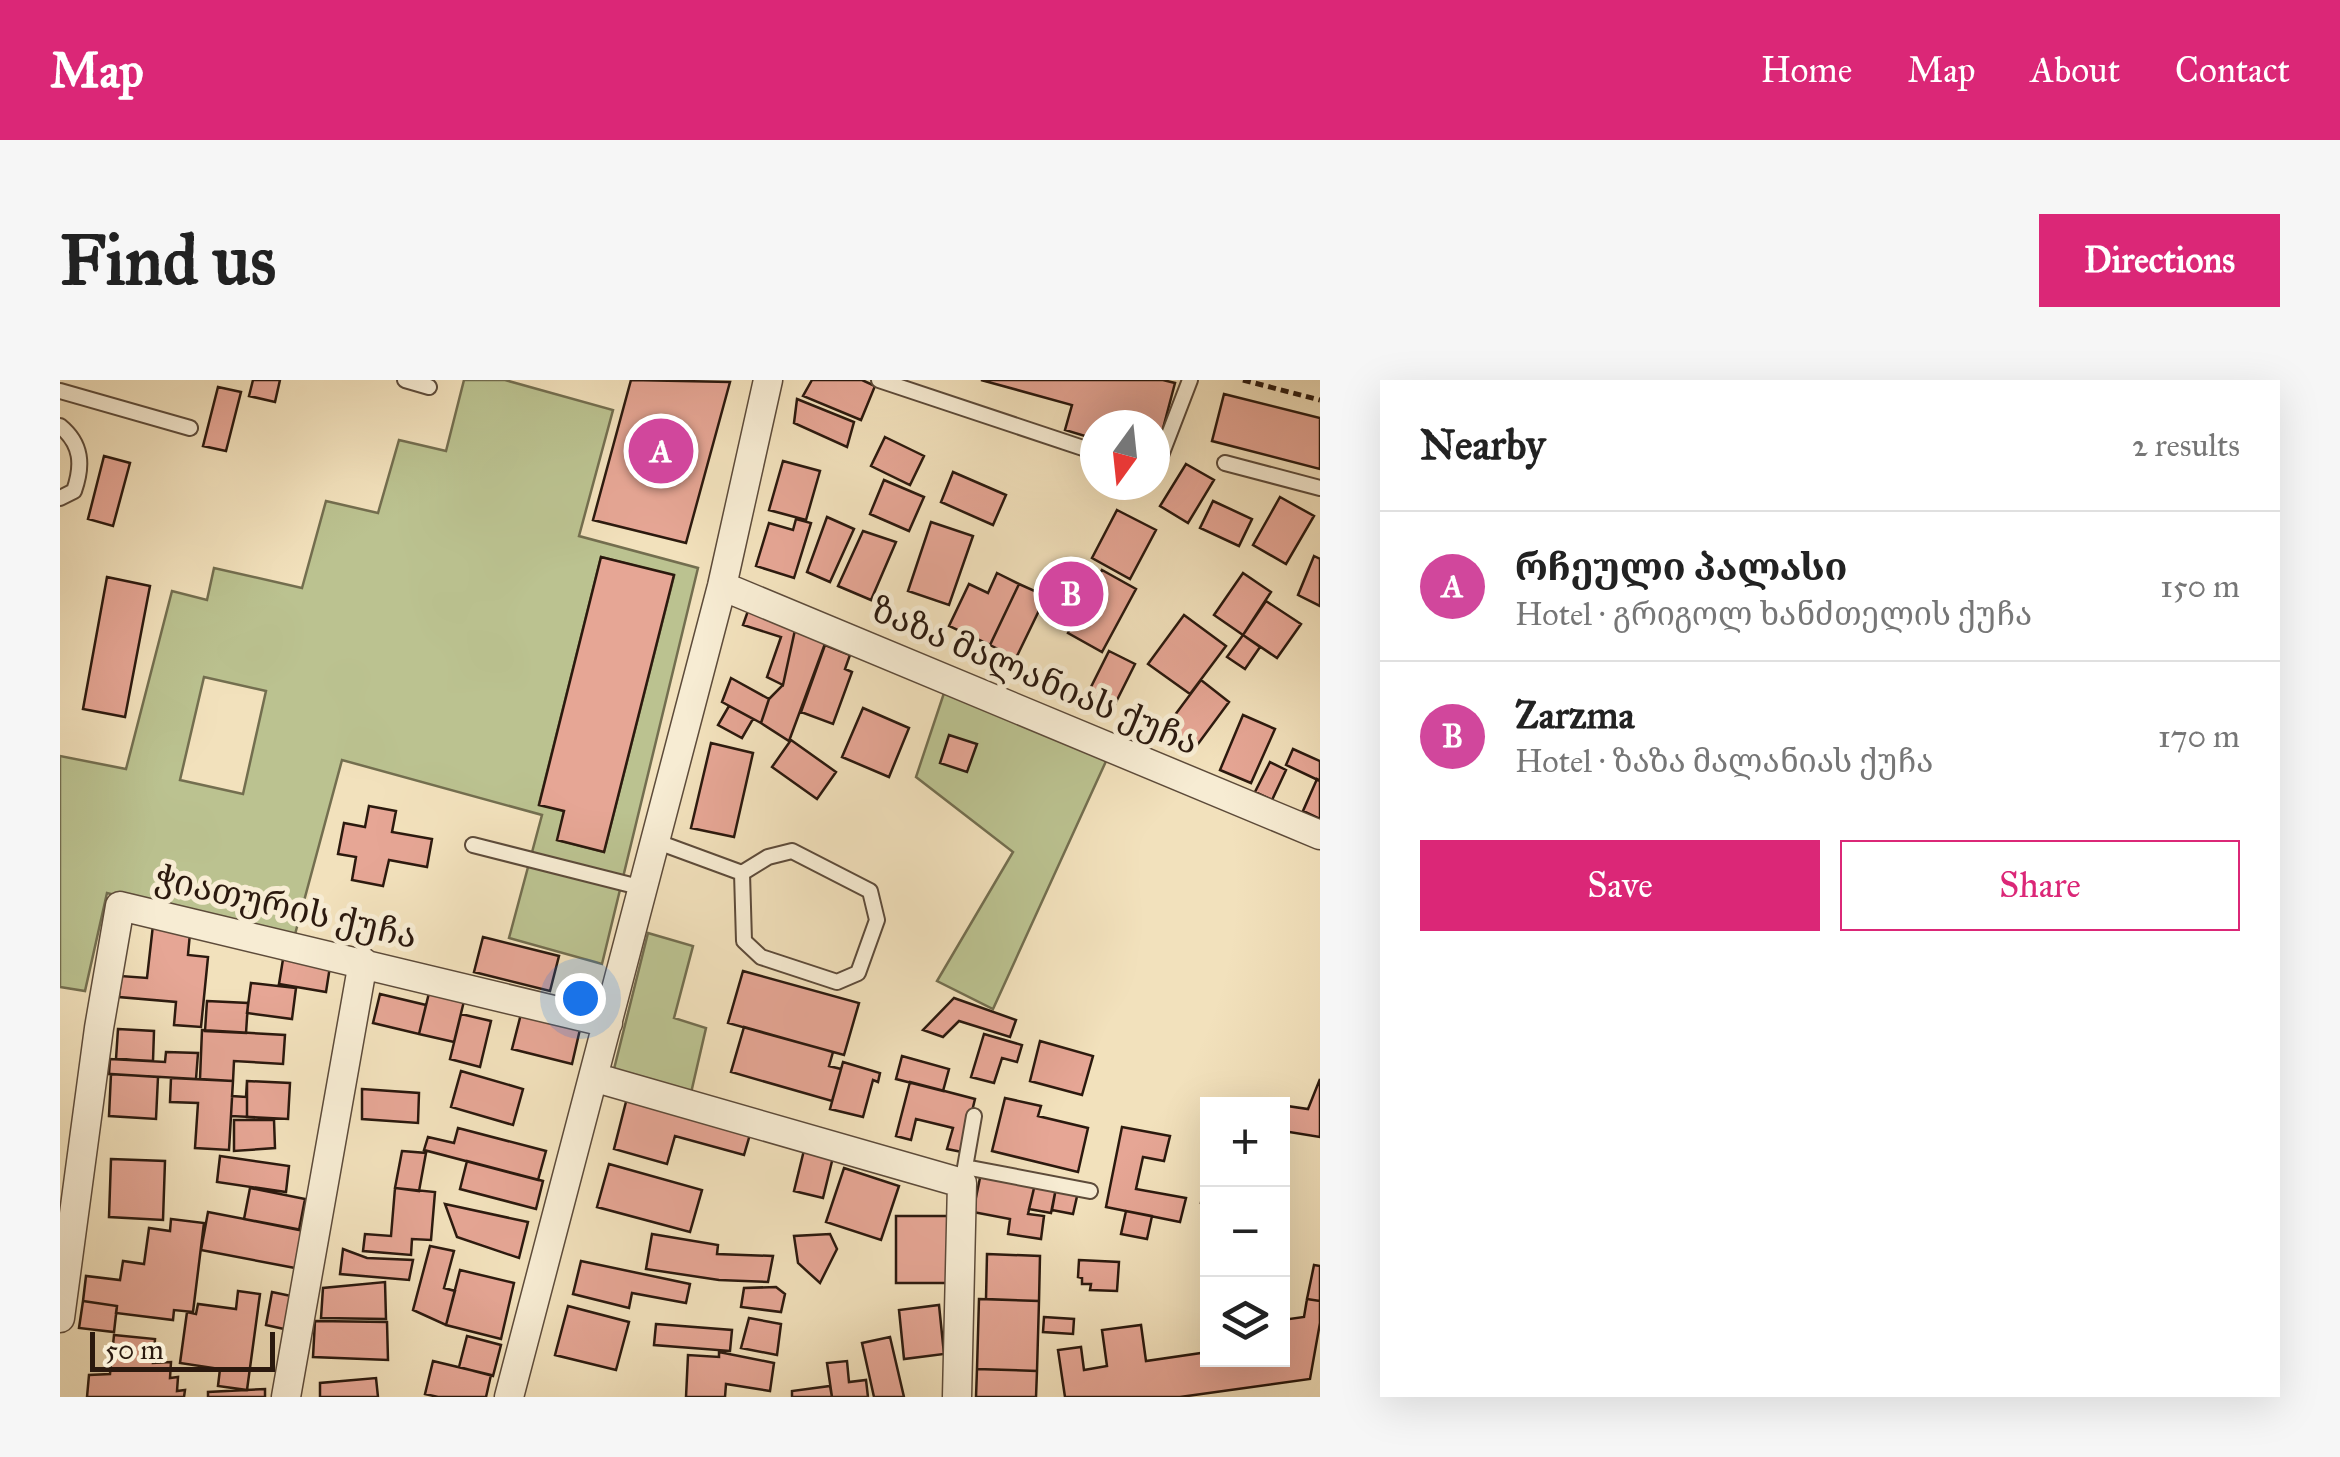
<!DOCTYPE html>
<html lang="en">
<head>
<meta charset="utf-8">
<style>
  :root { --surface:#fff; --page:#f6f6f6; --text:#222; --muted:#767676; --line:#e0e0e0; --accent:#db2777 }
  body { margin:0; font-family:"IM FELL Great Primer","Noto Serif Georgian",serif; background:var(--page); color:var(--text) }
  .controls { position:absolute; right:30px; bottom:30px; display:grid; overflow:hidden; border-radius:0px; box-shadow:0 10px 40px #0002 }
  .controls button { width:90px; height:90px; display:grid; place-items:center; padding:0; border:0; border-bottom:2px solid var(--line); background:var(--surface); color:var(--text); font:50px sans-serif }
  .compass { position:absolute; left:1020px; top:30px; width:90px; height:90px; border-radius:50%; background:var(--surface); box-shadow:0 10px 40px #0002; rotate:195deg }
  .scale { position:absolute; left:30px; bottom:25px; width:185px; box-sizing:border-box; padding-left:10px; border:5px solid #2b190e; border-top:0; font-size:28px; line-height:35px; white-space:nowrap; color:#2b190e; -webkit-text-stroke:8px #f7ecd3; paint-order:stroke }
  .you { position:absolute; left:520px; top:618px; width:35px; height:35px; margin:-25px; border:8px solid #fff; border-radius:50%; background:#1a73e8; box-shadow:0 0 0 15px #1a73e833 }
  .badge { display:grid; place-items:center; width:65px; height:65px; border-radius:50%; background:var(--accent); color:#fff; font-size:32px; font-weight:700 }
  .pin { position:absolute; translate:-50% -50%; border:5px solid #fff; box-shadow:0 2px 10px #0006 }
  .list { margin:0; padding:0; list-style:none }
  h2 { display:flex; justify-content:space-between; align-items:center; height:130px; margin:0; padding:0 40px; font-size:42px }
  h2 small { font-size:32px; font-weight:400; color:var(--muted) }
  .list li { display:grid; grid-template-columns:65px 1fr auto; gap:30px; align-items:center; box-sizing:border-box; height:150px; padding:0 40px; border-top:2px solid var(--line) }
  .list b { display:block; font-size:38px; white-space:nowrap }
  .list p { margin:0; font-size:32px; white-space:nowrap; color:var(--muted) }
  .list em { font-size:32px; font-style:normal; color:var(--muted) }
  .actions { display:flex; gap:20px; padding:30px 40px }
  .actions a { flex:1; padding:22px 0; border:2px solid var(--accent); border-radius:0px; text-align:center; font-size:35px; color:var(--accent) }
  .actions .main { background:var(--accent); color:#fff }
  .icon { flex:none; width:55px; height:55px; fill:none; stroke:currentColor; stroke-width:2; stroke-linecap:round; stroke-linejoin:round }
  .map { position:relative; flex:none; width:1260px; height:1017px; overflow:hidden; border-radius:0px }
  header { display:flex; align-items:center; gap:60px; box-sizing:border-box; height:140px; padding:0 50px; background:var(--accent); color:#fff }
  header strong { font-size:48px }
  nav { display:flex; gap:55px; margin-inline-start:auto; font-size:35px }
  .intro { display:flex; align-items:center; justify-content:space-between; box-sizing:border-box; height:240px; padding:0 60px }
  h1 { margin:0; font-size:70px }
  .button { padding:25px 45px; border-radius:0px; background:var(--accent); color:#fff; font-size:35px; font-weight:700 }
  main { display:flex; gap:60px; padding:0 60px }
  aside { flex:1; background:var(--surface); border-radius:0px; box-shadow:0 10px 40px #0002 }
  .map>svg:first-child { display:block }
  .green { fill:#bbc290; stroke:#736e4f; stroke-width:2.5; fill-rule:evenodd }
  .building { fill:#e6a695; stroke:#2b190e; stroke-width:2.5 }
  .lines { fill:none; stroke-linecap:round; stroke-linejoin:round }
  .service-casing { stroke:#5d4b3a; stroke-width:18 }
  .minor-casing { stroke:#5d4b3a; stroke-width:31 }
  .path { stroke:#2b190e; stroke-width:5; stroke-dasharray:8 5; stroke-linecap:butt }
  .service { stroke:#f7ecd3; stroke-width:14 }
  .minor { stroke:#f7ecd3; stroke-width:28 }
  .labels { text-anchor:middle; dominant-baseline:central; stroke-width:10; stroke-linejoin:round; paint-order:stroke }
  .street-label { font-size:35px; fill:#2b190e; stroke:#f7ecd3 }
</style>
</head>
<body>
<header>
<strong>Map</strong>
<nav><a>Home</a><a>Map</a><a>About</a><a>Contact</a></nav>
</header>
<div class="intro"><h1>Find us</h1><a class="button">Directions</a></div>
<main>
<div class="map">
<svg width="1260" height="1017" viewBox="0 0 1260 1017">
  <rect width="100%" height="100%" fill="#f2e1bc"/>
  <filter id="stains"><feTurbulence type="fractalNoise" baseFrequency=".002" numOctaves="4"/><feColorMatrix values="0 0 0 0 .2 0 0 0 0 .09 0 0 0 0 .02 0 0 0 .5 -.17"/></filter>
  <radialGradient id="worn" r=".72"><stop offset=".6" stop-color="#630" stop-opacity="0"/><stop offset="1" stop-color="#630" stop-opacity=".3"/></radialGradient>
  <path class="green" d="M404 0H445L553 30 519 156 638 188 542 584 449 558 482 435 282 380 234 558 47 513 25 611 0 607V376L66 389 112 211 147 220 154 188 242 208 266 121 318 133 339 60 386 71ZM541 177 614 196 544 472 498 460 504 431 479 424ZM144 297 206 311 183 414 120 400Z
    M886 307 1047 379 933 629 877 601 953 472 856 397Z
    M588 553 633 566 614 638 646 648 631 713 553 693Z"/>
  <path class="building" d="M193 0H220L215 22 189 16Z
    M571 0 670 2 626 163 533 140Z
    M752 0H802L815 6 801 40 743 16Z
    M921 0H1103L1115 3 1096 75 1095 45H1035V59L1005 50 1012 25Z
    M158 7 181 12 166 71 143 66Z
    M1164 14 1260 38V89L1152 61Z
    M737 19 794 42 787 67 734 43Z
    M825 57 864 76 850 105 811 86Z
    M44 76 70 83 53 146 28 139Z
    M723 81 760 91 746 140 709 130Z
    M1126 84 1154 100 1128 143 1100 126Z
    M893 92 946 115 933 145 881 122Z
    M824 100 864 117 849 151 810 134Z
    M1220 117 1254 136 1226 184 1193 165Z
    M1153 121 1192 139 1179 166 1140 148Z
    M1057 130 1096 150 1070 199 1032 178Z
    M767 137 794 149 770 202 747 192Z
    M736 139 751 143 734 198 696 186 709 143 733 150Z
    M871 142 913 156 889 225 848 211Z
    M803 151 836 162 811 220 778 206Z
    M1254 176 1260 179V226L1238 215Z
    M541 177 614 195 544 472 497 460 504 431 479 425Z
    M1013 179 1040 194 1010 249 983 234Z
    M1042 190 1076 209 1042 272 1008 253Z
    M937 193 959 204 930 265 889 246 909 204 928 213Z
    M1183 193 1211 212 1183 255 1154 235Z
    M47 197 90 206 65 337 23 329Z
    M959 204 986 216 956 278 930 265Z
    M1206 221 1241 244 1217 278 1183 255Z
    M689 228 735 250 723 305 707 297 721 257 683 245Z
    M1124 235 1166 266 1130 314 1088 284Z
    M735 250 766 261 729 361 701 343 709 319 723 305Z
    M1183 255 1200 267 1185 289 1167 277Z
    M765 265 790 275 785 289 792 292 773 344 741 332Z
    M1049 271 1075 284 1051 332 1025 319Z
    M671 298 709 319 701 343 662 322Z
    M1141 300 1169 322 1132 372 1103 351Z
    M669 326 693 339 682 358 658 345Z
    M803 328 849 348 829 397 782 377Z
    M1183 335 1215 349 1191 403 1160 390Z
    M889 355 917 364 907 392 880 383Z
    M731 360 776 392 757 419 712 387Z
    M651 363 693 373 674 457 631 448Z
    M1233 369 1260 381V401L1226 385Z
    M1210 382 1226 390 1212 420 1195 412Z
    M1257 399 1260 401V439L1243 431Z
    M309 426 336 431 332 452 372 459 367 487 329 480 323 506 292 500 296 477 278 474 284 443 305 447Z
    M93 545 130 553 128 575 148 577 141 647 114 645 116 622 59 617 61 596 87 598Z
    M423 557 499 576 490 611 414 592Z
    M224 573 271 580 266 612 219 604Z
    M683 591 799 623 784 675 668 643Z
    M191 603 236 608 232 639 187 633Z
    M369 613 404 621 394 662 359 654Z
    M320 614 366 625 359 654 313 643Z
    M894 618 956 640 950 657 899 641 883 657 863 650Z
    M147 621 188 623 186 653 145 651Z
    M462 630 521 645 512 684 452 669Z
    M401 634 431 641 420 687 390 679Z
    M684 647 773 672 769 686 781 689 772 721 671 692Z
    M58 649 94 651 93 681 56 679Z
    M142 650 225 655 223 684 174 681 173 701 140 699Z
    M924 654 962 665 957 682 942 678 934 703 911 697Z
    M980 661 1033 676 1022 715 970 701Z
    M106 672 138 673 136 699 49 694 50 679 105 682Z
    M842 676 889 689 883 711 836 699Z
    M783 682 820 693 818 702 813 700 803 737 770 729Z
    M401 691 463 709 453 745 391 727Z
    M51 694 98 697 96 739 49 736Z
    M111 698 173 701 172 716 186 717 187 701 230 703 228 739 171 736 169 770 135 768 138 723 110 722Z
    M111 698 173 701 169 770 135 768 138 723 110 722Z
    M1260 699V757L1223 751 1227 726 1248 729Z
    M187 701 230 703 228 739 187 737Z
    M850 702 915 719 902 772 887 769 893 748 856 739 851 760 836 756Z
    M302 709 359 713 358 743 302 739Z
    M569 710 693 744 684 775 615 756 607 784 554 769Z
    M945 718 981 726 978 736 1028 748 1018 792 932 771Z
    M174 740H214L215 768 174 771Z
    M1062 747 1110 756 1104 781 1083 777 1076 809 1126 818 1120 842 1046 827Z
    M398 748 486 771 478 800 364 770 368 757 394 763Z
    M746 762 775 769 763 818 734 811Z
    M342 771 366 773 359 811 335 808Z
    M1148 773V824L1141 823Z
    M160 776 229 786 226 812 157 802Z
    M51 779 105 781 103 840 49 837Z
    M407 781 483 801 476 829 400 809Z
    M549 784 642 810 630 852 537 827Z
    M784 788 839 806 821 860 766 842Z
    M921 793 975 804 968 834 984 836 981 859 948 854 950 839 913 832Z
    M975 804 996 808 991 833 969 829Z
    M190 808 245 819 239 850 184 839Z
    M335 808 375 812 371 860 352 859 351 875 303 871 305 854 331 856Z
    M996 808 1018 812 1013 834 992 830Z
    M385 824 468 842 459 878 397 857Z
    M1066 831 1092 836 1087 859 1061 854Z
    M148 832 242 850 235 888 141 870Z
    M836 836H891V903H836Z
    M111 839 144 843 133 932 114 930 113 940 56 933 57 926 23 921 26 896 60 900 63 881 84 884 89 848 110 851Z
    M592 854 658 865 657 874 713 876 708 902 659 900 586 889Z
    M770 854 777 869 760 903 738 883 734 856Z
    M370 866 394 871 384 908 395 911 386 945 353 930Z
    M283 869 307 878 353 880 349 900 280 894Z
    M927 874 980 876 979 921 926 919Z
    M1019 880 1059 882 1057 911 1030 910 1031 904H1022V898L1018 897Z
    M521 881 630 904 626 923 572 913 569 928 513 914Z
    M1254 885 1260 886V921L1247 919Z
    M400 890 454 903 441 959 386 945Z
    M325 902 326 939 261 938 263 908Z
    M716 907 725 914 721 932 681 927 684 908Z
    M178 911 200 914 187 1010 158 1006 160 989 120 983 127 932 136 934 138 924 176 929Z
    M212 912 231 916 224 949 206 945Z
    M919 919 979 921 977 991 917 989Z
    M1247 919 1260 921V943L1250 999 1120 1017H1005L998 970 1021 967 1024 990 1047 986 1042 950 1081 945 1086 981 1148 972V979H1222V940L1244 937Z
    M23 921 57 926 54 952 19 948Z
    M879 925 884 974 844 979 839 930Z
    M508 926 569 942 556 990 495 975Z
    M984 937 1014 939 1013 954 983 952Z
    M689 938 721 944 717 975 681 968Z
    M255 941 327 942 328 980 253 977Z
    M596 944 672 950 670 971 594 965Z
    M54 955 95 959 93 983 111 982 110 998 118 997 117 1011 125 1010 124 1017H27L29 995 50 994Z
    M407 956 441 965 433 996 399 987Z
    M830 957 844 1017H814L802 963Z
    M659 972 714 983 710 1011 666 1004 665 1017H626L628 975 659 977Z
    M373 981 431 995 426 1017H378L365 1014Z
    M787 981 789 1002 806 1000 808 1017H772L767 983Z
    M917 989 977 991 976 1017H916Z
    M316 998 318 1017H260V1003Z
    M770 1006 772 1017H732V1011Z
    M205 1009V1017H148V1012Z"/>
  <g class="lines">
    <defs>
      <path id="service" d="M345 0 369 7
        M819 0 1035 72
        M0 11 130 48
        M0 46C22 64 23 85 14 111L0 118
        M1165 83 1260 108
        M1095 91 1130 0
        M595 461 682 493
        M413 465 583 508
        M732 471 810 511 817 540 798 593 777 602 701 577 684 561 682 493 708 477Z
        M905 787 1030 811
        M904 793 914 736"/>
      <path id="minor" d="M662 206 1260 455
        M533 697 902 803 897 1017
        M0 938 39 648 60 526 548 643
        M226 1017 303 582
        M449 1017 662 206 708 0"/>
    </defs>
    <use href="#service" class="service-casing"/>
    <use href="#minor" class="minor-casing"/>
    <path class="path" d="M1183 0 1260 20"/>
    <use href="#service" class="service"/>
    <use href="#minor" class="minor"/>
  </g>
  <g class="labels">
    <g class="street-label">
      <text transform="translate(975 296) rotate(23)">ზაზა მალანიას ქუჩა</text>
      <text transform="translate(226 527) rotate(13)">ჭიათურის ქუჩა</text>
    </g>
  </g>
  <rect width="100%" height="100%" filter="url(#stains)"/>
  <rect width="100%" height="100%" fill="url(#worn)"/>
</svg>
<div class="controls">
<button>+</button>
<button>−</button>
<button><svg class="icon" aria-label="layers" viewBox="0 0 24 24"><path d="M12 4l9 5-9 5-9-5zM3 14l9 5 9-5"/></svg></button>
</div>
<svg class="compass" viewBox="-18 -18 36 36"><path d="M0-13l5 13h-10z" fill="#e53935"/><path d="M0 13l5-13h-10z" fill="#767676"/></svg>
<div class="scale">50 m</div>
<div class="you"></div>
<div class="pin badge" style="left:601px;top:71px;background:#d1479c">A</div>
<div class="pin badge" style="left:1011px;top:214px;background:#d1479c">B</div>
</div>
<aside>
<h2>Nearby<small>2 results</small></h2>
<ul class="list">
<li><span class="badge" style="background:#d1479c">A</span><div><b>რჩეული პალასი</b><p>Hotel · გრიგოლ ხანძთელის ქუჩა</p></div><em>150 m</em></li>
<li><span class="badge" style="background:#d1479c">B</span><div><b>Zarzma</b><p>Hotel · ზაზა მალანიას ქუჩა</p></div><em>170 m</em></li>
</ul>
<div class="actions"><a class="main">Save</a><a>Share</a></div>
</aside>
</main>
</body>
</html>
